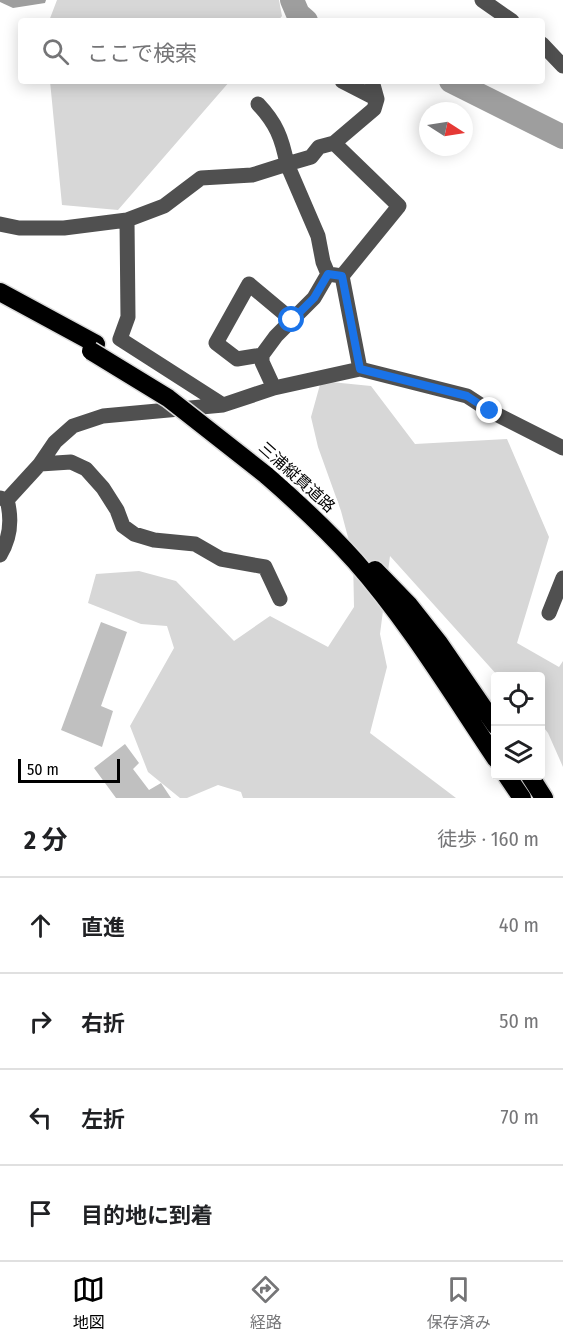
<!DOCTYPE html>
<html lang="ja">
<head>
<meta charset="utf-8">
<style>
  :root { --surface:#fff; --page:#f6f6f6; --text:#202124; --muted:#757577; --line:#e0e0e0; --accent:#000 }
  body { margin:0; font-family:"Fira Sans Condensed","Noto Sans JP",sans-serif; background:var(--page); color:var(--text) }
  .controls { position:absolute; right:18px; bottom:18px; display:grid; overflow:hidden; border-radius:6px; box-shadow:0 3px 15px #0003 }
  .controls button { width:54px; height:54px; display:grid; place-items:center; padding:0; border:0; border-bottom:2px solid var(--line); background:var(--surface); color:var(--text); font:30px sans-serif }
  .compass { position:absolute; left:419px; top:102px; width:54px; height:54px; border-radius:50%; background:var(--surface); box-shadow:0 3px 15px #0003; rotate:102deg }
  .scale { position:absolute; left:18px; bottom:15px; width:102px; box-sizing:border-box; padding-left:6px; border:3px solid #000; border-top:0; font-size:16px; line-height:21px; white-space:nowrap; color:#000; -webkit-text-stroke:4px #fff; paint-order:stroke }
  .stop { position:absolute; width:18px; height:18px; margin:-14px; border:4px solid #1a73e8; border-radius:50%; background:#fff }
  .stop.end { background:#1a73e8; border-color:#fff; box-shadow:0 2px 6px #0008 }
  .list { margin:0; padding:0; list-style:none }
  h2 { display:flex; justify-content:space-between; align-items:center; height:78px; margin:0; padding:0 24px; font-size:26px }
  h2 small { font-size:20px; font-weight:400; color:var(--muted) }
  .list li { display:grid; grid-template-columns:39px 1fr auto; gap:18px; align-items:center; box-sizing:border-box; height:96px; padding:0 24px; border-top:2px solid var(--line) }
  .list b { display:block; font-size:22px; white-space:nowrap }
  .list em { font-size:20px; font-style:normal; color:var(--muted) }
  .icon { flex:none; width:33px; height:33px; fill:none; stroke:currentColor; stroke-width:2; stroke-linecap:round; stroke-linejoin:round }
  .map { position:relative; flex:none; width:563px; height:798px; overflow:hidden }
  .search { position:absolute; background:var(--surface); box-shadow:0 3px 15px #0003; left:18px; right:18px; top:18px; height:66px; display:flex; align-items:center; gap:15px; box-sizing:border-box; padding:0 21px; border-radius:6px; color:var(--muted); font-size:22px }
  .sheet { height:462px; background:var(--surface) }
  nav { display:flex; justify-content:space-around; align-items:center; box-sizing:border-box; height:84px; border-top:2px solid var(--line); background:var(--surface); font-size:16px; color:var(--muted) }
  nav a { display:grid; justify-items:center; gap:3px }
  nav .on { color:var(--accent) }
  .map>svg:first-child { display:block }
  .green { fill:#d7d7d7 }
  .water { fill:#9e9e9e }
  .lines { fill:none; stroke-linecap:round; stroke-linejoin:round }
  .river { stroke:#9e9e9e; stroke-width:24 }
  .building { fill:#c0c0c0 }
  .highway-casing { stroke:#dbdbdb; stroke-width:21 }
  .minor { stroke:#505050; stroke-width:15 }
  .highway { stroke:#000; stroke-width:18 }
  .highway-bridge-casing { stroke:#dbdbdb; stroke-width:21; stroke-linecap:butt }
  .highway-bridge { stroke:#000; stroke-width:18 }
  .route { stroke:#1a73e8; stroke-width:8 }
  .labels { text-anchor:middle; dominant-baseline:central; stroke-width:6; stroke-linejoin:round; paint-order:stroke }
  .street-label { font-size:16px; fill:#000; stroke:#fff }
</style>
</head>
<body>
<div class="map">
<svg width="563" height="798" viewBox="0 0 563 798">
  <rect width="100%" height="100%" fill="#fff"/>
  <path class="green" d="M57 0H279L282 16 278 21H49Z
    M50 81H230L118 210 62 205Z
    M321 381 371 386 415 444 507 439 549 537 517 643 559 667 563 661V767L548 733 541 724 540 676H498L390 556 380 634 387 667 370 733 456 798H243L241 792 218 785 187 798H180L148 772 130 726 174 648 167 626 141 624 88 603 96 574 139 571 176 581 234 641 270 616 328 647 354 607 353 556 341 511 318 447 311 417Z"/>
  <path class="water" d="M0 0H46L45 3 13 8 0 2Z"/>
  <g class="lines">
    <path class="river" d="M292 0 298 14 306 21
      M451 81 563 137"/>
  </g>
  <path class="building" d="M101 622 127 632 101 706 113 711 102 747 61 730Z
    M125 744 139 763 133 769 149 790 161 783 171 798H116L94 768Z"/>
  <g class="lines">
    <defs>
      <path id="highway" d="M0 292 96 344
        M266 475C297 502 327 530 355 561 408 621 451 692 496 759
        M375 570 409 605 439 643 496 726
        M507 776 522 798
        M530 776 544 798"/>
    </defs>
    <use href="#highway" class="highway-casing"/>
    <path class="minor" d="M482 0 512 21
      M542 44 563 66
      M342 81 377 99
      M258 104C276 123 282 138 287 164L311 157 319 147 334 143 374 109 377 99 372 81
      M334 143 399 206 342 276
      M127 220 128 317 120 339 223 405
      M0 224 19 228H64L127 220 164 206 201 178 252 175 287 164 318 236 323 262 328 274 342 276 360 369
      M262 355 237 359 216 343 249 284 292 320
      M274 388 262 362V355L276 336 314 298 328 274
      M40 464 71 462 86 469 103 488 117 510 123 526 134 534 154 540 195 544 221 559 265 567 280 599
      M0 498 7 500 40 464 55 442 73 426 103 416 223 405 274 388 360 369 467 396 490 411 563 448
      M0 555C11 537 12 519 7 500
      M549 613 563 578"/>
    <use href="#highway" class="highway"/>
    <defs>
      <path id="highway-bridge" d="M91 351 168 398 266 475"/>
    </defs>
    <use href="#highway-bridge" class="highway-bridge-casing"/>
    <use href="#highway-bridge" class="highway-bridge"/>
  </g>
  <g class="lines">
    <path class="route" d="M292 320 314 298 328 274 342 276 360 369 467 396 490 411"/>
  </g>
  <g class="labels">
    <g class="street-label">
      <text transform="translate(297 477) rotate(42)">三浦縦貫道路</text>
    </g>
  </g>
</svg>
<div class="controls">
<button><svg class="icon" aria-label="locate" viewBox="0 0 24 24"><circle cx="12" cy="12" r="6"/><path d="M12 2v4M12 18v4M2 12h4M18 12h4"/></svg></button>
<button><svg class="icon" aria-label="layers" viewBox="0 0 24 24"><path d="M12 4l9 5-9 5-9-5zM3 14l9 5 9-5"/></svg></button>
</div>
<svg class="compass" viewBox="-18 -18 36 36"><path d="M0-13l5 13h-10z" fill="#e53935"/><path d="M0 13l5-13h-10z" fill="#757577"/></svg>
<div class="scale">50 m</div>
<div class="stop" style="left:292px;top:320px"></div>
<div class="stop end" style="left:490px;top:411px"></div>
<div class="search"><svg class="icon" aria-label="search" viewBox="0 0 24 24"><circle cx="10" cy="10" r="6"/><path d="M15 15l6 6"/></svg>ここで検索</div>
</div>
<section class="sheet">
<h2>2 分<small>徒歩 · 160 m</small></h2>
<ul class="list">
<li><svg class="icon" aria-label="ahead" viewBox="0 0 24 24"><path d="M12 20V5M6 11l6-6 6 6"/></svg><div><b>直進</b></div><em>40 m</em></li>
<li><svg class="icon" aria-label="right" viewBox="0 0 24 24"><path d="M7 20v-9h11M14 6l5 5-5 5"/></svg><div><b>右折</b></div><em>50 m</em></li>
<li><svg class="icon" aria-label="left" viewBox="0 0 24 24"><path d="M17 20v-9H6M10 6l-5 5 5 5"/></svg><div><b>左折</b></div><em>70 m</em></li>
<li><svg class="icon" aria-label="arrive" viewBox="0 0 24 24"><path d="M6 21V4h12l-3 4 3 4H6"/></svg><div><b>目的地に到着</b></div></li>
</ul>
</section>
<nav>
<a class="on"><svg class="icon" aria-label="map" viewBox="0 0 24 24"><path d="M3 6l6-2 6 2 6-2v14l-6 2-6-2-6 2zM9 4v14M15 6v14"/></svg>地図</a>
<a><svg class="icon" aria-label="directions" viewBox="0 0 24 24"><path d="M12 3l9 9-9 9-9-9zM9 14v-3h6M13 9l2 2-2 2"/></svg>経路</a>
<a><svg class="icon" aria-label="saved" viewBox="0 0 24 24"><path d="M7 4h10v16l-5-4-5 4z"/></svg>保存済み</a>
</nav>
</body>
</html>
